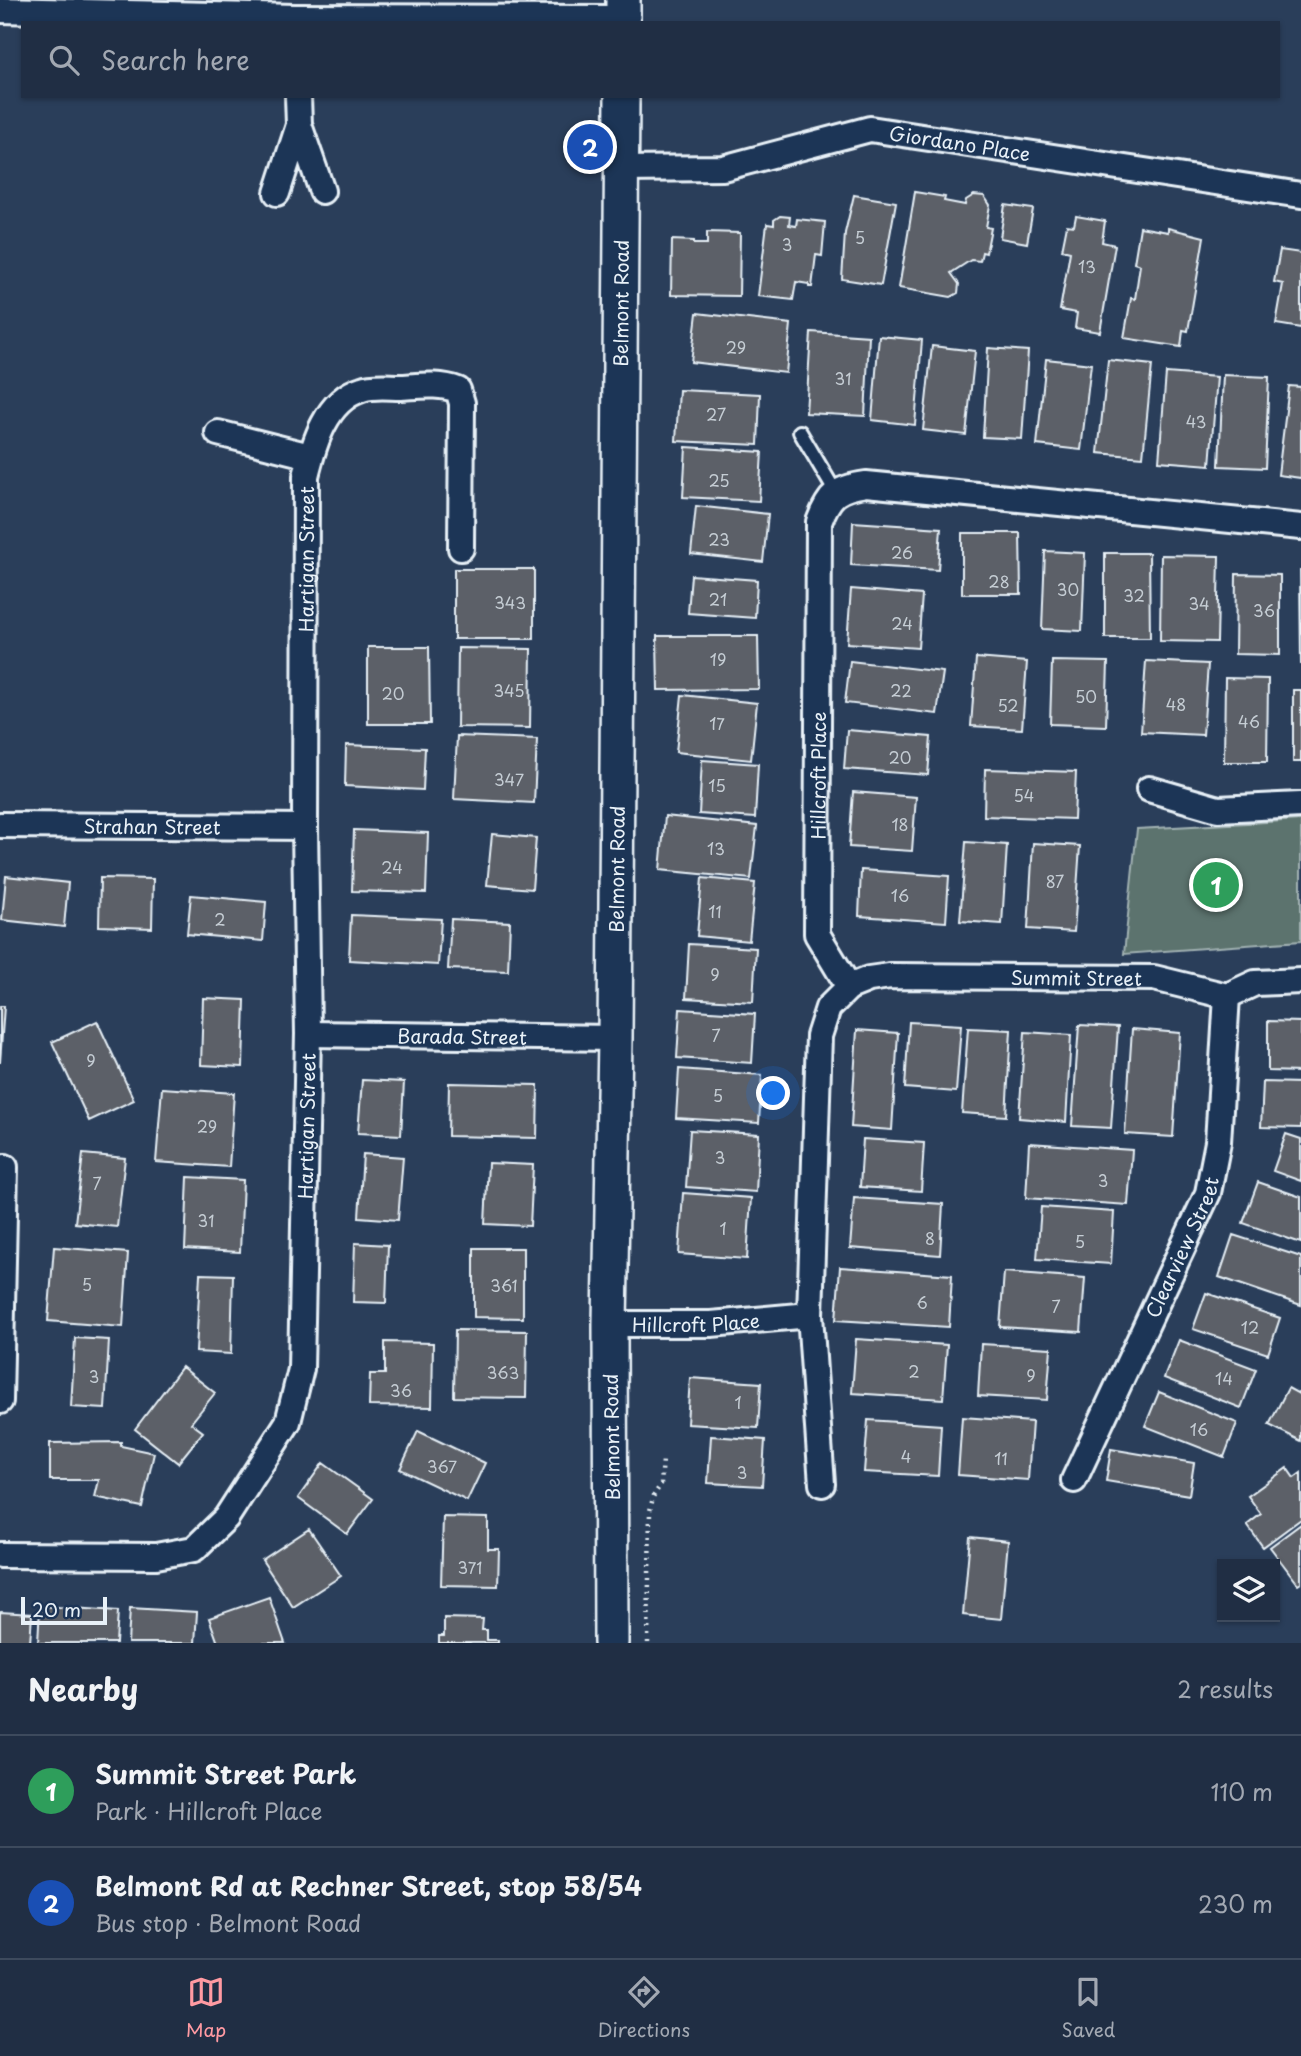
<!DOCTYPE html>
<html lang="en">
<head>
<meta charset="utf-8">
<style>
  :root { --surface:#202e44; --page:#28364b; --text:#f1f3f6; --muted:#a2a8b2; --line:#3d4a5d; --accent:#ff9aa2 }
  body { margin:0; font-family:"Playpen Sans",sans-serif; background:var(--page); color:var(--text) }
  .controls { position:absolute; right:21px; bottom:21px; display:grid; overflow:hidden; border-radius:0px; box-shadow:0 2px 5px #0004 }
  .controls button { width:63px; height:63px; display:grid; place-items:center; padding:0; border:0; border-bottom:2px solid var(--line); background:var(--surface); color:var(--text); font:35px sans-serif }
  .scale { position:absolute; left:21px; bottom:18px; width:86px; box-sizing:border-box; padding-left:7px; border:4px solid #e8f1f8; border-top:0; font-size:19px; line-height:24px; white-space:nowrap; color:#e8f1f8; -webkit-text-stroke:5px #1d3557; paint-order:stroke }
  .you { position:absolute; left:774px; top:1094px; width:24px; height:24px; margin:-18px; border:5px solid #fff; border-radius:50%; background:#1a73e8; box-shadow:0 0 0 10px #1a73e833 }
  .badge { display:grid; place-items:center; width:46px; height:46px; border-radius:50%; background:var(--accent); color:#fff; font-size:23px; font-weight:700 }
  .pin { position:absolute; translate:-50% -50%; border:4px solid #fff; box-shadow:0 2px 7px #0006 }
  .list { margin:0; padding:0; list-style:none }
  h2 { display:flex; justify-content:space-between; align-items:center; height:91px; margin:0; padding:0 28px; font-size:30px }
  h2 small { font-size:23px; font-weight:400; color:var(--muted) }
  .list li { display:grid; grid-template-columns:46px 1fr auto; gap:21px; align-items:center; box-sizing:border-box; height:112px; padding:0 28px; border-top:2px solid var(--line) }
  .list b { display:block; font-size:26px; white-space:nowrap }
  .list p { margin:0; font-size:23px; white-space:nowrap; color:var(--muted) }
  .list em { font-size:23px; font-style:normal; color:var(--muted) }
  .icon { flex:none; width:38px; height:38px; fill:none; stroke:currentColor; stroke-width:2; stroke-linecap:round; stroke-linejoin:round }
  .map { position:relative; flex:none; width:1301px; height:1643px; overflow:hidden }
  .search { position:absolute; background:var(--surface); box-shadow:0 2px 5px #0004; left:21px; right:21px; top:21px; height:77px; display:flex; align-items:center; gap:18px; box-sizing:border-box; padding:0 24px; border-radius:0px; color:var(--muted); font-size:26px }
  .sheet { height:315px; background:var(--surface) }
  nav { display:flex; justify-content:space-around; align-items:center; box-sizing:border-box; height:98px; border-top:2px solid var(--line); background:var(--surface); font-size:19px; color:var(--muted) }
  nav a { display:grid; justify-items:center; gap:4px }
  nav .on { color:var(--accent) }
  .map>svg:first-child { display:block }
  .green { fill:#5c736e; stroke:#a2b2b3; stroke-width:2 }
  .building { fill:#5c6067; stroke:#e8f1f8; stroke-width:2 }
  .lines { fill:none; stroke-linecap:round; stroke-linejoin:round }
  .service-casing { stroke:#e8f1f8; stroke-width:18 }
  .minor-casing { stroke:#e8f1f8; stroke-width:30 }
  .secondary-casing { stroke:#e8f1f8; stroke-width:38 }
  .path { stroke:#e8f1f8; stroke-width:4.5; stroke-dasharray:2 5; stroke-linecap:butt }
  .service { stroke:#1d3557; stroke-width:12 }
  .minor { stroke:#1d3557; stroke-width:24 }
  .secondary { stroke:#1d3557; stroke-width:33 }
  .labels { text-anchor:middle; dominant-baseline:central; stroke-width:7; stroke-linejoin:round; paint-order:stroke }
  .number-label { font-size:16px; fill:#c5cdd4 }
  .street-label { font-size:19px; fill:#e8f1f8; stroke:#1d3557 }
</style>
</head>
<body>
<div class="map">
<svg width="1301" height="1643" viewBox="0 0 1301 1643">
  <rect width="100%" height="100%" fill="#2a3e5a"/>
  <filter id="ink" filterUnits="userSpaceOnUse"><feTurbulence type="fractalNoise" baseFrequency=".0143" numOctaves="2"/><feDisplacementMap in="SourceGraphic" scale="14" xChannelSelector="R" yChannelSelector="G"/><feConvolveMatrix kernelMatrix="1 2 1 2 8 2 1 2 1" color-interpolation-filters="sRGB"/></filter>
  <g filter="url(#ink)">
    <path class="green" d="M1301 820V941L1124 954 1137 829Z"/>
    <path class="building" d="M915 192 945 197 944 201 965 205 966 200 974 195 984 196 990 205 986 227 991 228 986 253 982 252 980 261 971 260 951 273 959 284 958 293 951 297 899 288Z
      M854 195 896 202 881 285 842 279 845 233Z
      M1005 205 1033 209 1027 243 1000 238Z
      M780 216 790 217 789 225 796 226 797 219 825 222 822 256 816 255 812 287H809V284L796 282 793 300 758 296 767 224 774 225V220Z
      M1076 216 1105 221 1102 242 1115 245 1100 332 1075 328 1077 313 1060 310 1070 252 1062 250 1067 225 1074 226Z
      M1140 227 1168 232V228L1204 237 1188 331 1183 330 1181 347 1124 338 1131 298 1135 299 1140 265 1134 263Z
      M707 232 740 233 739 296 671 295 672 240 694 241V244H707Z
      M1280 250 1301 253V328L1276 324 1283 284 1274 282Z
      M697 313 791 324 786 373 691 362Z
      M811 332 869 336 865 416 806 413Z
      M879 336 922 340 915 425 872 420Z
      M932 346 975 351 966 435 923 430Z
      M988 348 1028 351 1022 439 983 437Z
      M1046 359 1091 364 1081 450 1037 445Z
      M1108 360 1152 365 1143 457 1098 453Z
      M1166 373 1217 377 1210 465 1159 461Z
      M1223 375 1269 377 1265 468 1219 466Z
      M1289 386 1301 387V478L1278 475Z
      M679 390 760 394 758 445 676 441Z
      M686 447 762 452 759 501 683 497Z
      M696 506 768 514 763 562 691 554Z
      M853 522 941 528 938 570 851 565Z
      M962 533H1020L1021 594H962Z
      M1045 551 1085 553 1082 631 1042 629Z
      M1105 553H1149L1150 638H1105Z
      M1161 555 1219 556 1217 642 1160 641Z
      M454 569H534V639H454Z
      M1300 570H1301V665Z
      M1236 574 1280 575V655L1235 654Z
      M691 575 757 580 755 618 688 613Z
      M851 589 922 595 918 648 847 643Z
      M657 636H758L759 689 658 690Z
      M368 647H429L430 724H368Z
      M458 648 531 649 530 728 457 727Z
      M976 658 1027 662 1022 729 971 726Z
      M850 661 943 672 937 714 845 703Z
      M1052 661 1108 662 1106 726 1050 724Z
      M1146 661 1208 664 1203 735 1141 732Z
      M1225 678 1268 679 1267 762H1224Z
      M1293 690H1301V762H1293Z
      M682 695 757 703 751 760 676 752Z
      M847 730 931 737 928 775 844 769Z
      M457 736 537 739 534 803 454 799Z
      M346 745 425 748 423 790 345 786Z
      M702 760 758 764 755 818 699 814Z
      M985 769 1076 772 1074 819 984 816Z
      M853 792 916 797 912 851 849 847Z
      M665 816 757 826 751 879 660 870Z
      M354 830 428 833 426 893 352 891Z
      M492 834 536 838 532 889 487 885Z
      M966 842 1007 845 1002 924 960 921Z
      M1033 843 1080 846 1074 932 1028 929Z
      M861 870 949 876 946 922 859 916Z
      M6 876 68 883 64 927 2 920Z
      M100 878 153 879 152 928 99 926Z
      M702 878 755 883 749 941 697 936Z
      M191 895 266 902 263 941 187 934Z
      M351 915 441 919 438 965 349 960Z
      M451 919 510 922 508 971 448 969Z
      M689 944 756 948 753 1002 686 998Z
      M203 998 245 1000 243 1067 201 1065Z
      M0 1006H4L0 1063Z
      M680 1009 755 1014 752 1063 677 1058Z
      M97 1021 134 1100 89 1121 52 1042Z
      M1268 1021 1301 1022V1072L1268 1071Z
      M909 1022 961 1025 956 1092 905 1088Z
      M1079 1025 1118 1027 1111 1128 1072 1126Z
      M968 1028 1011 1030 1006 1116 962 1113Z
      M1132 1029 1180 1033 1173 1137 1125 1134Z
      M857 1030 898 1033 892 1130 851 1127Z
      M1025 1032 1071 1035 1066 1122 1019 1118Z
      M679 1069 762 1075 759 1123 676 1118Z
      M362 1080 404 1082 401 1135 358 1133Z
      M1263 1082 1301 1083V1128L1261 1127Z
      M449 1083 538 1085 537 1138 448 1136Z
      M162 1088 234 1093 229 1167 156 1162Z
      M690 1130 759 1134 756 1192 686 1187Z
      M1286 1134 1301 1139V1181L1273 1171Z
      M863 1139 924 1143 921 1191 860 1187Z
      M1029 1143 1132 1150 1128 1205 1026 1198Z
      M83 1154 125 1158 117 1227 75 1223Z
      M363 1154 403 1157 398 1220 359 1217Z
      M488 1163 533 1165 530 1226 485 1224Z
      M188 1177 243 1180 240 1252 185 1249Z
      M1258 1182 1301 1197V1243L1243 1223Z
      M683 1193 751 1198 747 1259 679 1254Z
      M854 1198 943 1204 940 1255 850 1248Z
      M1041 1207 1114 1212 1111 1264 1037 1259Z
      M1233 1235 1301 1257V1305L1219 1277Z
      M355 1243 388 1245 386 1303 353 1302Z
      M54 1247 128 1253 123 1327 48 1321Z
      M474 1248H523V1318L474 1317Z
      M840 1267 952 1275 949 1327 836 1320Z
      M1004 1272 1085 1278 1081 1332 1000 1327Z
      M200 1274 233 1275 231 1354 196 1352Z
      M1206 1293 1280 1318 1268 1354 1193 1329Z
      M455 1330 527 1331 526 1398 454 1397Z
      M75 1338 109 1340 105 1409 71 1407Z
      M856 1339 947 1345 943 1399 852 1393Z
      M1179 1340 1256 1369 1241 1408 1164 1378Z
      M385 1342 433 1343 432 1407 369 1406 370 1374H385Z
      M981 1344 1051 1348 1047 1400 978 1396Z
      M182 1367 215 1393 191 1423 203 1432 178 1463 135 1429Z
      M690 1378 761 1383 758 1428 687 1424Z
      M1288 1388 1301 1395V1441L1269 1425Z
      M1159 1392 1237 1423 1224 1457 1145 1426Z
      M962 1417 1032 1422 1028 1480 958 1475Z
      M868 1420 941 1425 938 1476 864 1472Z
      M418 1431 485 1463 467 1501 400 1469Z
      M711 1436 765 1440 762 1486 708 1483Z
      M121 1442V1446L154 1453 142 1507 95 1497 99 1480H50V1443Z
      M1111 1449 1194 1463 1189 1495 1106 1481Z
      M323 1463 373 1499 347 1534 298 1498Z
      M1287 1468 1294 1478 1301 1473V1519L1263 1547 1247 1525 1261 1514 1248 1496Z
      M443 1517 488 1518V1549H499L498 1586 441 1585Z
      M1301 1524V1582L1298 1584 1270 1547Z
      M309 1529 341 1576 293 1607 262 1560Z
      M970 1537 1008 1541 1001 1619 963 1615Z
      M269 1597 285 1643H218L209 1618Z
      M40 1606 118 1611 116 1643H38Z
      M130 1608 197 1612 195 1643H128Z
      M0 1612 32 1614 30 1643H0Z
      M444 1618 483 1619 482 1630H487V1640H498V1643H439V1636H444Z"/>
    <g class="lines">
      <defs>
        <path id="service" d="M800 432 836 493"/>
        <g id="minor">
          <path d="M0 10 295 17 623 18"/>
          <path d="M298 96 299 125"/>
          <path id="s1" d="M621 169 723 168 870 129 1301 195"/>
          <path d="M277 193 299 125 322 191"/>
          <path d="M218 433 310 456"/>
          <path d="M1149 789 1218 809 1301 805"/>
          <path id="s2" d="M0 825 305 827"/>
          <path id="s3" d="M849 987 869 979 890 976 1154 978 1227 996 1255 983 1301 981"/>
          <path id="s4" d="M308 1034 615 1038"/>
          <path id="s5" d="M610 1324H711L810 1315"/>
          <path d="M0 1401 5 1167"/>
          <path id="s6" d="M1074 1480 1208 1193 1218 1142 1227 996"/>
          <path id="s7" d="M822 1484 810 1315 819 1036 828 1008 849 987 817 934 819 522C829 495 837 488 866 484L1301 527"/>
          <path id="s8" d="M0 1555 156 1556 194 1549 226 1518 288 1422 301 1369 308 1034 305 827 306 476C314 443 326 400 362 389 373 385 388 387 400 387 420 386 439 383 458 390L462 403 461 548"/>
        </g>
        <g id="secondary">
          <path d="M623 23V0"/>
          <path id="s9" d="M611 1643 610 1324 615 1038 622 96"/>
        </g>
      </defs>
      <use href="#service" class="service-casing"/>
      <use href="#minor" class="minor-casing"/>
      <use href="#secondary" class="secondary-casing"/>
      <path class="path" d="M648 1643 650 1511 653 1497 661 1484 663 1460"/>
      <use href="#service" class="service"/>
      <use href="#minor" class="minor"/>
      <use href="#secondary" class="secondary"/>
    </g>
  </g>
  <g class="labels">
    <g class="number-label">
      <text x="860" y="237">5</text>
      <text x="787" y="244">3</text>
      <text x="1087" y="266">13</text>
      <text x="736" y="347">29</text>
      <text x="843" y="378">31</text>
      <text x="716" y="414">27</text>
      <text x="1196" y="421">43</text>
      <text x="719" y="480">25</text>
      <text x="719" y="539">23</text>
      <text x="902" y="552">26</text>
      <text x="999" y="581">28</text>
      <text x="1068" y="589">30</text>
      <text x="1134" y="595">32</text>
      <text x="718" y="599">21</text>
      <text x="510" y="602">343</text>
      <text x="1199" y="603">34</text>
      <text x="1264" y="610">36</text>
      <text x="902" y="623">24</text>
      <text x="718" y="659">19</text>
      <text x="509" y="690">345</text>
      <text x="901" y="690">22</text>
      <text x="393" y="693">20</text>
      <text x="1086" y="696">50</text>
      <text x="1176" y="704">48</text>
      <text x="1008" y="705">52</text>
      <text x="1249" y="721">46</text>
      <text x="717" y="723">17</text>
      <text x="900" y="757">20</text>
      <text x="509" y="779">347</text>
      <text x="717" y="785">15</text>
      <text x="1024" y="795">54</text>
      <text x="900" y="824">18</text>
      <text x="716" y="848">13</text>
      <text x="392" y="867">24</text>
      <text x="1055" y="881">87</text>
      <text x="900" y="895">16</text>
      <text x="715" y="911">11</text>
      <text x="220" y="919">2</text>
      <text x="715" y="974">9</text>
      <text x="716" y="1035">7</text>
      <text x="91" y="1060">9</text>
      <text x="718" y="1095">5</text>
      <text x="207" y="1126">29</text>
      <text x="720" y="1157">3</text>
      <text x="1103" y="1180">3</text>
      <text x="97" y="1183">7</text>
      <text x="206" y="1220">31</text>
      <text x="723" y="1228">1</text>
      <text x="930" y="1238">8</text>
      <text x="1080" y="1241">5</text>
      <text x="87" y="1284">5</text>
      <text x="504" y="1285">361</text>
      <text x="922" y="1302">6</text>
      <text x="1056" y="1306">7</text>
      <text x="1250" y="1327">12</text>
      <text x="914" y="1371">2</text>
      <text x="503" y="1372">363</text>
      <text x="1031" y="1375">9</text>
      <text x="94" y="1376">3</text>
      <text x="1224" y="1378">14</text>
      <text x="401" y="1390">36</text>
      <text x="738" y="1402">1</text>
      <text x="1199" y="1429">16</text>
      <text x="906" y="1456">4</text>
      <text x="1001" y="1458">11</text>
      <text x="442" y="1466">367</text>
      <text x="742" y="1472">3</text>
      <text x="470" y="1567">371</text>
    </g>
    <g class="street-label">
      <text stroke="none"><textPath href="#s1" startOffset="345">Giordano Place</textPath></text>
      <text stroke="none"><textPath href="#s9" startOffset="1340">Belmont Road</textPath></text>
      <text stroke="none"><textPath href="#s8" startOffset="1218">Hartigan Street</textPath></text>
      <text stroke="none"><textPath href="#s7" startOffset="728">Hillcroft Place</textPath></text>
      <text stroke="none"><textPath href="#s2" startOffset="152">Strahan Street</textPath></text>
      <text stroke="none"><textPath href="#s9" startOffset="774">Belmont Road</textPath></text>
      <text stroke="none"><textPath href="#s3" startOffset="229">Summit Street</textPath></text>
      <text stroke="none"><textPath href="#s4" startOffset="154">Barada Street</textPath></text>
      <text stroke="none"><textPath href="#s8" startOffset="651">Hartigan Street</textPath></text>
      <text stroke="none"><textPath href="#s6" startOffset="257">Clearview Street</textPath></text>
      <text stroke="none"><textPath href="#s5" startOffset="86">Hillcroft Place</textPath></text>
      <text transform="translate(611 1437) rotate(-91)">Belmont Road</text>
    </g>
  </g>
</svg>
<div class="controls">
<button><svg class="icon" aria-label="layers" viewBox="0 0 24 24"><path d="M12 4l9 5-9 5-9-5zM3 14l9 5 9-5"/></svg></button>
</div>
<div class="scale">20 m</div>
<div class="you"></div>
<div class="pin badge" style="left:1216px;top:885px;background:#2e9e5b">1</div>
<div class="pin badge" style="left:590px;top:147px;background:#1a4fb4">2</div>
<div class="search"><svg class="icon" aria-label="search" viewBox="0 0 24 24"><circle cx="10" cy="10" r="6"/><path d="M15 15l6 6"/></svg>Search here</div>
</div>
<section class="sheet">
<h2>Nearby<small>2 results</small></h2>
<ul class="list">
<li><span class="badge" style="background:#2e9e5b">1</span><div><b>Summit Street Park</b><p>Park · Hillcroft Place</p></div><em>110 m</em></li>
<li><span class="badge" style="background:#1a4fb4">2</span><div><b>Belmont Rd at Rechner Street, stop 58/54</b><p>Bus stop · Belmont Road</p></div><em>230 m</em></li>
</ul>
</section>
<nav>
<a class="on"><svg class="icon" aria-label="map" viewBox="0 0 24 24"><path d="M3 6l6-2 6 2 6-2v14l-6 2-6-2-6 2zM9 4v14M15 6v14"/></svg>Map</a>
<a><svg class="icon" aria-label="directions" viewBox="0 0 24 24"><path d="M12 3l9 9-9 9-9-9zM9 14v-3h6M13 9l2 2-2 2"/></svg>Directions</a>
<a><svg class="icon" aria-label="saved" viewBox="0 0 24 24"><path d="M7 4h10v16l-5-4-5 4z"/></svg>Saved</a>
</nav>
</body>
</html>
